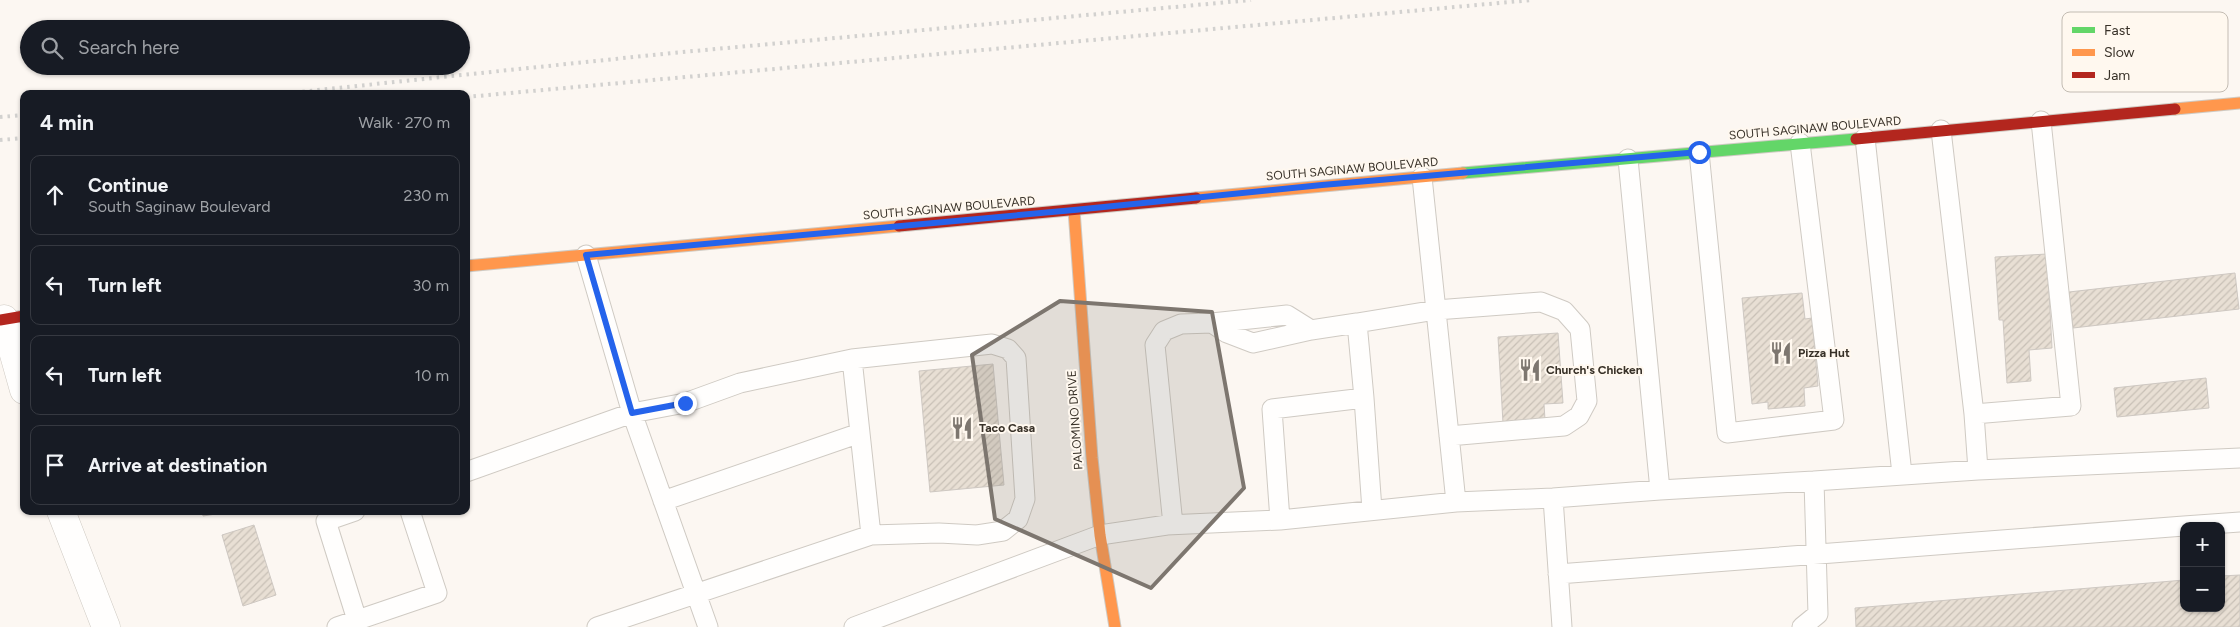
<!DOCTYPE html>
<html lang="en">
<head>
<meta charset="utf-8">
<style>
  :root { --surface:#171b24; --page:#242831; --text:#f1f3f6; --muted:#9ea1a6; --line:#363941 }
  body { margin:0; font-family:Figtree,sans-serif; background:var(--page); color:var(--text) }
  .controls { position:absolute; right:15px; bottom:15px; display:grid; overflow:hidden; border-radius:10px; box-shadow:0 1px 4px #0004 }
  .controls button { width:45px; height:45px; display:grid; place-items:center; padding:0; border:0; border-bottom:1px solid var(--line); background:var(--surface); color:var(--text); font:25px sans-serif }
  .stop { position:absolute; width:15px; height:15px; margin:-11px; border:4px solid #2563eb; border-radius:50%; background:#fff }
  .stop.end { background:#2563eb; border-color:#fff; box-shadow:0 1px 5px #0008 }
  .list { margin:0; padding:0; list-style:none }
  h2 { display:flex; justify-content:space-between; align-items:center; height:65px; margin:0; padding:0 20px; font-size:21px }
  h2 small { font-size:16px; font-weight:400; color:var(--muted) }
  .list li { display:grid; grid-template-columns:32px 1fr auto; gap:15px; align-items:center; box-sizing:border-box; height:80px; margin:0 10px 10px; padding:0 10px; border:1px solid var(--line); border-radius:10px }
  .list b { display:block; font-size:19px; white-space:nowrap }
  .list p { margin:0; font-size:16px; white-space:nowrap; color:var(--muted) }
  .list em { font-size:16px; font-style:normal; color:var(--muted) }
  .icon { flex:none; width:28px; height:28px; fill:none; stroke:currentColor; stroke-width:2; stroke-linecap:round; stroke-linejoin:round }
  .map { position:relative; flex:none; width:2240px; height:627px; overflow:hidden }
  .search { position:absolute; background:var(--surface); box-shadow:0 1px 4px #0004; left:20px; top:20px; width:450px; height:55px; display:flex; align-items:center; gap:12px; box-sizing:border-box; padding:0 18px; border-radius:28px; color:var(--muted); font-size:19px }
  .panel { position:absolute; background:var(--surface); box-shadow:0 1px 4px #0004; left:20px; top:90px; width:450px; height:425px; border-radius:10px }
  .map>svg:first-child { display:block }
  .building { fill:url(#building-hatch); stroke:#cec8c2 }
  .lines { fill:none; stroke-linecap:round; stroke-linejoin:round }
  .lane-casing { stroke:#cfcac3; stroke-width:21 }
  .street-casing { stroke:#cfcac3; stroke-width:29 }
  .fast-casing { stroke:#cfcac3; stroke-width:13 }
  .slow-casing { stroke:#cfcac3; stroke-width:13 }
  .jam-casing { stroke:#cfcac3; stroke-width:13 }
  .lane { stroke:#fffefd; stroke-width:19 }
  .street { stroke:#fffefd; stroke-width:28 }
  .fast { stroke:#63d668; stroke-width:11 }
  .slow { stroke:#ff974d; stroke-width:11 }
  .jam { stroke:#b3261e; stroke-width:11 }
  .rail { stroke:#d2d1cf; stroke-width:4; stroke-dasharray:2.5 5; stroke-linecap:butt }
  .route { stroke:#2563eb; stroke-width:6 }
  .marked { fill:#7d766f; fill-opacity:0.2; stroke:#7d766f; stroke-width:4; stroke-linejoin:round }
  .labels { text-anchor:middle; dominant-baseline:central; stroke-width:4; stroke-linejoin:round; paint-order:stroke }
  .street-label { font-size:12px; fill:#383128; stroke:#fff8ef }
  .poi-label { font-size:12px; font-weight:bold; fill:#383128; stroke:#fff8ef; text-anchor:start }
  .key { fill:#fff8ef; stroke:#c3bcb3; stroke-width:1 }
  .key-label { font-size:14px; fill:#383128 }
</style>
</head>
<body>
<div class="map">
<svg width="2240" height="627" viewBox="0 0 2240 627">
  <defs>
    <pattern id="building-hatch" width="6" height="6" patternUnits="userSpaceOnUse" patternTransform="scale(1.25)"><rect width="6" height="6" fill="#e8dfd4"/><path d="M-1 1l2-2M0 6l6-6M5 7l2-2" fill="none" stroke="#c8c0b6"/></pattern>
  </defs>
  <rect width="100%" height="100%" fill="#fcf7f2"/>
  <path class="building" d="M2047 254 2052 348 2029 350 2031 381 2007 383 2003 320H1999L1995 257Z
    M2235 273 2239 309 2073 328 2069 292Z
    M1802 293 1805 319 1812 318 1818 386 1804 388 1805 406 1768 409V402L1752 404 1742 298Z
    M1558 333 1563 403 1544 404 1545 420 1503 423 1498 337Z
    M993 364 1004 485 930 492 919 371Z
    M2206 378 2209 408 2117 417 2114 388Z
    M202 511H235L203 516Z
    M254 525 276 595 243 606 222 535Z
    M2240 575V627H1856L1855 608 2184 580V608H2221V576Z"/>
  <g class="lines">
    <defs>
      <path id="lane" d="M1941 130 1974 414 1978 470
        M1865 138 1902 474
        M1699 152 1727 433 1834 420 1800 143
        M1628 159 1660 490
        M1422 177 1456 502
        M586 255 632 413 708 627
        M1212 323 1287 315 1311 330
        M852 359 871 535
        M1364 398 1357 323 1436 310 1541 302 1564 311 1580 329 1587 401 1579 416 1564 426 1449 436
        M1974 414 2071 406 2041 121
        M466 472 632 413 685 403 740 383 852 359 992 344 1008 349 1016 358 1025 499 1018 519 1003 531 977 535 939 533 871 535 597 627
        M1814 481 1978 470 2240 458
        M1553 498 1562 627
        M663 501 860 433
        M355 511 326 521 357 620
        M1280 520 1272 409 1364 398 1372 510
        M1173 525 1155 345 1164 331 1181 324 1212 323 1227 333 1253 343 1311 330 1357 323
        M2184 526 2240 522
        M1558 574 2184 526
        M337 627 437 593 410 511
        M854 627 1100 535 1167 525 1280 520 1456 502 1553 498 1660 490 1814 481 1818 614 1802 627"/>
      <path id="street" d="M4 319 24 390
        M61 511 106 627"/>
      <path id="fast" d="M1463 173 1856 139"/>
      <path id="slow" d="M2175 109 2240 103
        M1196 198 1463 173
        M1074 210 1092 458 1100 535 1115 627
        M466 266 899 226"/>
      <path id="jam" d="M1856 139 2175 109
        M899 226 1196 198
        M0 320 24 316"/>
    </defs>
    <use href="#lane" class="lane-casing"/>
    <use href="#street" class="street-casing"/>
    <use href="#fast" class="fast-casing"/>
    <use href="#slow" class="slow-casing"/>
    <use href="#jam" class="jam-casing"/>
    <use href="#lane" class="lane"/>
    <use href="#street" class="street"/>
    <use href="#fast" class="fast"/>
    <use href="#slow" class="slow"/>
    <use href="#jam" class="jam"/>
    <path class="rail" d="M280 94 672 53 1251 0
      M466 97 1532 0
      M0 117 24 115
      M0 140 24 138"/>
  </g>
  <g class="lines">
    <path class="route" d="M685 403 632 413 586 255 1074 210 1322 185 1699 152"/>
  </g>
  <path class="marked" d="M1060 301 1212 312 1244 488 1151 588 995 519 972 355Z"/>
  <defs>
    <symbol id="restaurant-bare" viewBox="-9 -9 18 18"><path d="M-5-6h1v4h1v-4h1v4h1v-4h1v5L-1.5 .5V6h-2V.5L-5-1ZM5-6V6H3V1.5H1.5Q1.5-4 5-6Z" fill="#7d766f" stroke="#fff8ef" stroke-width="2.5" paint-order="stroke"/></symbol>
  </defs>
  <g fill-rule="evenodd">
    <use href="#restaurant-bare" x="1765" y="337" width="32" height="32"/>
    <use href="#restaurant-bare" x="1514" y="354" width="32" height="32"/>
    <use href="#restaurant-bare" x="946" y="412" width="32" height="32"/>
  </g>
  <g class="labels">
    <g class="street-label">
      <text transform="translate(1815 128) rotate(-5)">SOUTH SAGINAW BOULEVARD</text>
      <text transform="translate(1352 169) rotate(-5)">SOUTH SAGINAW BOULEVARD</text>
      <text transform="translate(949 208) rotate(-5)">SOUTH SAGINAW BOULEVARD</text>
      <text transform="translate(1075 420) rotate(-94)">PALOMINO DRIVE</text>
    </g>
    <g class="poi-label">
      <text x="1798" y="353">Pizza Hut</text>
      <text x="1546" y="370">Church's Chicken</text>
      <text x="979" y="428">Taco Casa</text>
    </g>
  </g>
  <rect x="2062" y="12" width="166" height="80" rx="8" class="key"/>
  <rect x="2072" y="27" width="23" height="6" fill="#63d668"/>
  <rect x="2072" y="49" width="23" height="7" fill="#ff974d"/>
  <rect x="2072" y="72" width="23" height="6" fill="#b3261e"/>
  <g class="key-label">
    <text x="2104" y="35">Fast</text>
    <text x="2104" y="57">Slow</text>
    <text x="2104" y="80">Jam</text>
  </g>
</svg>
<div class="controls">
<button>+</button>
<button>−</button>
</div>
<div class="stop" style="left:1699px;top:152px"></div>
<div class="stop end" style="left:685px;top:403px"></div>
<div class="search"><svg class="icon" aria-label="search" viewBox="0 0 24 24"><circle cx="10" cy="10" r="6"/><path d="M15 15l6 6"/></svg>Search here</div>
<section class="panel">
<h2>4 min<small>Walk · 270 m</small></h2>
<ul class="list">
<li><svg class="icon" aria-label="ahead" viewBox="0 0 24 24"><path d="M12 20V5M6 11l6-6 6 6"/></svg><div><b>Continue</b><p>South Saginaw Boulevard</p></div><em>230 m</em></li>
<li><svg class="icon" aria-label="left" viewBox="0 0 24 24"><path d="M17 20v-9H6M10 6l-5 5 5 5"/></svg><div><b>Turn left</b></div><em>30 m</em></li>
<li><svg class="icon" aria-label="left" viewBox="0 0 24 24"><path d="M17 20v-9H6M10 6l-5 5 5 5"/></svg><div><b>Turn left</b></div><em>10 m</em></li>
<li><svg class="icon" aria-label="arrive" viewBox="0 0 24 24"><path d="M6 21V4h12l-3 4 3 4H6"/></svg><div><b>Arrive at destination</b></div></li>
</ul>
</section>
</div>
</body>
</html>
